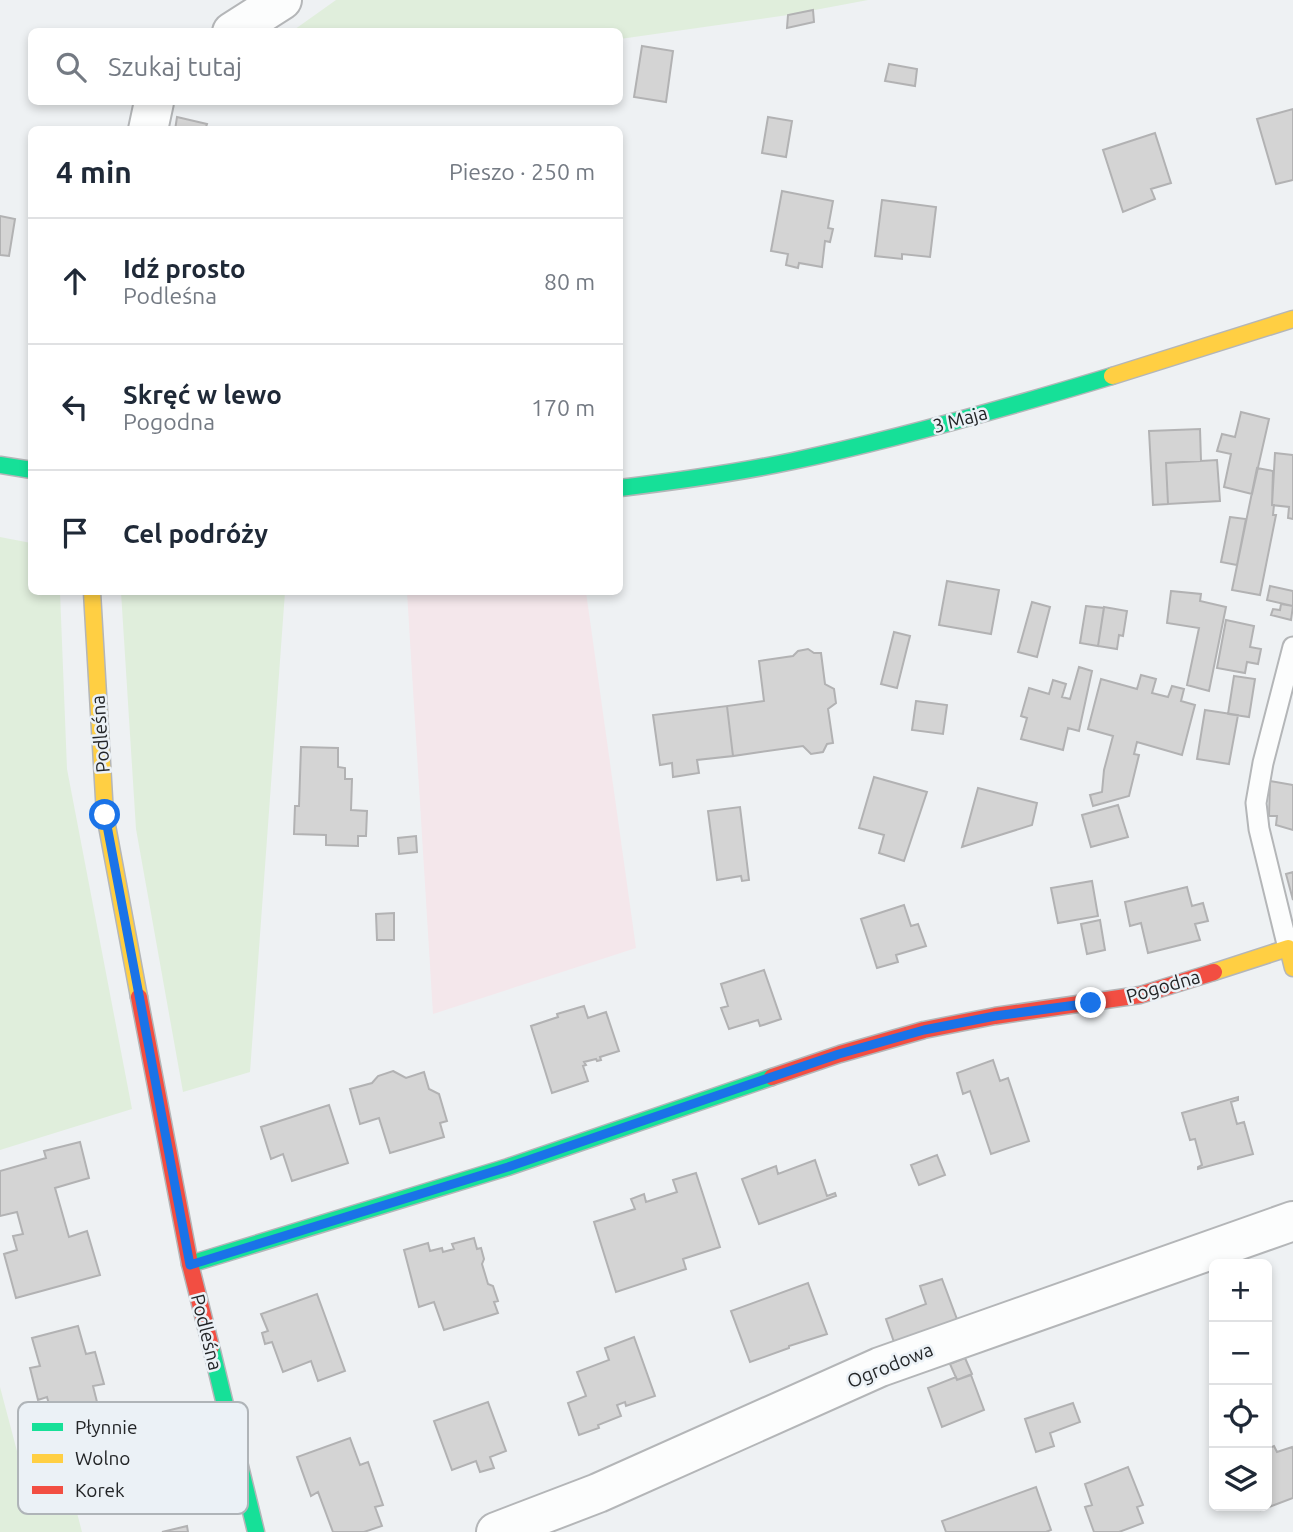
<!DOCTYPE html>
<html lang="pl">
<head>
<meta charset="utf-8">
<style>
  :root { --surface:#fff; --page:#f6f6f7; --text:#1f2937; --muted:#747a83; --line:#e0e1e3 }
  body { margin:0; font-family:Ubuntu,sans-serif; background:var(--page); color:var(--text) }
  .controls { position:absolute; right:21px; bottom:21px; display:grid; overflow:hidden; border-radius:10px; box-shadow:0 4px 10px #0003 }
  .controls button { width:63px; height:63px; display:grid; place-items:center; padding:0; border:0; border-bottom:2px solid var(--line); background:var(--surface); color:var(--text); font:35px sans-serif }
  .stop { position:absolute; width:21px; height:21px; margin:-16px; border:5px solid #1a73e8; border-radius:50%; background:#fff }
  .stop.end { background:#1a73e8; border-color:#fff; box-shadow:0 2px 7px #0008 }
  .list { margin:0; padding:0; list-style:none }
  h2 { display:flex; justify-content:space-between; align-items:center; height:91px; margin:0; padding:0 28px; font-size:30px }
  h2 small { font-size:23px; font-weight:400; color:var(--muted) }
  .list li { display:grid; grid-template-columns:46px 1fr auto; gap:21px; align-items:center; box-sizing:border-box; height:126px; padding:0 28px; border-top:2px solid var(--line) }
  .list b { display:block; font-size:26px; white-space:nowrap }
  .list p { margin:0; font-size:23px; white-space:nowrap; color:var(--muted) }
  .list em { font-size:23px; font-style:normal; color:var(--muted) }
  .icon { flex:none; width:38px; height:38px; fill:none; stroke:currentColor; stroke-width:2; stroke-linecap:round; stroke-linejoin:round }
  .map { position:relative; flex:none; width:1293px; height:1532px; overflow:hidden }
  .search { position:absolute; background:var(--surface); box-shadow:0 4px 10px #0003; left:28px; top:28px; width:595px; height:77px; display:flex; align-items:center; gap:18px; box-sizing:border-box; padding:0 24px; border-radius:10px; color:var(--muted); font-size:26px }
  .panel { position:absolute; background:var(--surface); box-shadow:0 4px 10px #0003; left:28px; top:126px; width:595px; height:469px; border-radius:10px }
  .map>svg:first-child { display:block }
  .industrial { fill:#f4e7eb }
  .green { fill:#e0eedc }
  .building { fill:#d4d4d4; stroke:#b2b2b3; stroke-width:2 }
  .lines { fill:none; stroke-linecap:round; stroke-linejoin:round }
  .lane-casing { stroke:#b4b6b8; stroke-width:23 }
  .street-casing { stroke:#b4b6b8; stroke-width:42 }
  .fast-casing { stroke:#b4b6b8; stroke-width:19 }
  .slow-casing { stroke:#b4b6b8; stroke-width:19 }
  .jam-casing { stroke:#b4b6b8; stroke-width:19 }
  .lane { stroke:#fcfdfd; stroke-width:19 }
  .street { stroke:#fcfdfd; stroke-width:38 }
  .fast { stroke:#16e098; stroke-width:16 }
  .slow { stroke:#ffcf43; stroke-width:16 }
  .jam { stroke:#f24e42; stroke-width:16 }
  .route { stroke:#1a73e8; stroke-width:9 }
  .labels { text-anchor:middle; dominant-baseline:central; stroke-width:5; stroke-linejoin:round; paint-order:stroke }
  .street-label { font-size:19px; fill:#232527; stroke:#ebf1f6 }
  .key { fill:#ebf1f6; stroke:#afb4b8; stroke-width:2 }
  .key-label { font-size:19px; fill:#232527 }
</style>
</head>
<body>
<div class="map">
<svg width="1293" height="1532" viewBox="0 0 1293 1532">
  <rect width="100%" height="100%" fill="#eef1f3"/>
  <path class="industrial" d="M407 592H586L636 948 433 1014Z"/>
  <path class="green" d="M336 0H868L788 15 620 39V32H291Z
    M0 537 31 543 32 592H60L67 769 132 1109 0 1150Z
    M121 592H285L250 1072 183 1092 136 829Z
    M0 1387 31 1504 71 1490 82 1532H0Z"/>
  <path class="building" d="M813 10 814 22 787 28 788 15Z
    M642 46 673 51 666 102 634 97Z
    M889 64 917 69 915 86 885 81Z
    M1293 109V180L1276 184 1257 119Z
    M177 117 207 124 205 130H175Z
    M768 117 792 121 786 157 762 153Z
    M1155 133 1171 183 1151 189 1155 199 1123 212 1103 150Z
    M782 191 833 201 828 228 833 229 830 242 825 241 822 267 799 263 798 268 786 265 788 254 771 251Z
    M882 200 936 207 930 257 902 254V259L875 256Z
    M0 216 15 219 9 256 0 255Z
    M1241 412 1269 419 1252 494 1224 487 1231 454 1217 451 1222 434 1235 437Z
    M1200 429 1201 461 1166 463 1168 504 1153 505 1149 431Z
    M1275 453 1293 455V519L1288 518 1289 507 1272 505Z
    M1217 460 1220 501 1168 504 1166 463Z
    M1257 468 1273 471 1272 505H1274L1273 515H1276L1260 595 1232 590Z
    M1230 517 1246 519 1237 565 1221 562Z
    M947 581 999 590 991 634 939 625Z
    M1270 586 1293 591V606L1267 600Z
    M1171 591 1201 594 1200 601 1226 607 1209 691 1187 685 1199 628 1167 623Z
    M1032 602 1050 607 1037 657 1018 652Z
    M1281 604 1293 606 1291 620 1271 615 1273 609 1280 610Z
    M1086 606 1104 608 1098 646 1080 643Z
    M1104 607 1127 611 1123 636 1119 635 1117 649 1098 646Z
    M1226 620 1254 626 1250 647 1261 649 1258 664 1247 662 1245 673 1217 668Z
    M894 632 910 636 897 688 881 684Z
    M808 649 814 653H821L825 684 834 689 836 703 828 709 833 743 827 744 823 752 811 754 803 746 733 756 727 706 764 701 759 661 793 656 798 651Z
    M1079 667 1092 671 1079 731 1068 728 1063 750 1021 739 1027 718 1021 716 1029 688 1049 694 1053 680 1066 684 1062 697 1070 699Z
    M1141 675 1156 679 1152 693 1168 697 1172 686 1184 689 1181 701 1195 705 1182 755 1137 742 1134 754 1139 755 1129 796 1093 806 1090 795 1102 792 1104 770 1113 736 1088 729 1101 679 1137 689Z
    M1234 676 1255 679 1249 717 1228 714Z
    M916 701 947 705 943 734 912 730Z
    M727 706 733 756 697 760 699 773 673 777 672 763 660 765 653 715Z
    M1205 710 1238 715 1229 764 1197 759Z
    M301 747 338 748V767L345 768V779H352L351 810 367 811 366 836H358V846L326 845V835L294 834 295 806H299Z
    M874 777 927 792 904 861 879 853 884 835 859 828Z
    M1270 781 1293 785V830L1276 825 1277 816H1269Z
    M978 788 1037 803 1032 825 962 847Z
    M1118 805 1128 837 1091 847 1082 815Z
    M740 807 749 880 742 881 741 876 717 880 708 811Z
    M416 836 417 852 399 854 398 838Z
    M1293 872V900L1286 874Z
    M1092 881 1098 916 1058 923 1051 888Z
    M1187 887 1192 906 1203 903 1208 921 1195 924 1200 940 1148 953 1141 923 1130 926 1125 902Z
    M904 905 911 926 918 924 926 946 896 955 898 962 877 968 861 919Z
    M394 913V940H377L376 914Z
    M1100 920 1105 950 1087 954 1081 924Z
    M764 970 781 1019 760 1026 758 1020 729 1029 721 1008 728 1006 721 984Z
    M584 1006 588 1018 606 1012 619 1051 600 1057 601 1060 597 1061 596 1059 584 1062 586 1065 583 1066 588 1081 552 1093 531 1026 558 1017 557 1014Z
    M993 1060 1000 1081 1008 1078 1029 1141 991 1154 970 1091 963 1094 957 1073Z
    M393 1071 406 1078 424 1072 429 1089 439 1094 447 1121 440 1123 444 1137 390 1153 379 1118 360 1124 350 1089 372 1083 378 1076Z
    M1238 1097V1100L1231 1102 1237 1124 1244 1122 1253 1154 1198 1169V1167L1202 1165 1195 1139 1190 1140 1182 1113Z
    M329 1105 348 1163 292 1181 283 1154 271 1159 261 1127Z
    M80 1142 89 1178 55 1188 69 1237 87 1231 100 1275 16 1298 4 1254 17 1250 13 1236 23 1234 17 1212 0 1216V1171L46 1158 44 1151Z
    M937 1155 945 1175 919 1185 911 1165Z
    M815 1160 827 1196 835 1193 836 1196 759 1224 742 1179 776 1166 778 1174Z
    M696 1173 720 1247 683 1259 686 1269 616 1292 594 1222 635 1209 631 1199 644 1194 646 1202 677 1192 673 1180Z
    M474 1238 477 1249 481 1248 484 1259 482 1264 488 1284 493 1286 498 1301 494 1302 498 1313 444 1330 434 1302 419 1307 404 1250 428 1243 430 1251 442 1248 443 1252 454 1249 452 1244Z
    M942 1279 958 1322 895 1345 886 1319 926 1304 920 1286Z
    M808 1283 827 1334 789 1346V1348L750 1362 731 1311Z
    M317 1294 345 1371 318 1381 311 1361 283 1372 272 1342 265 1344 262 1333 268 1331 261 1314Z
    M78 1326 86 1354 95 1352 104 1384 93 1386 100 1414 88 1418 93 1436 128 1427 136 1458 67 1476 59 1445 70 1442 65 1424 55 1426 47 1397 38 1400 30 1368 40 1366 32 1338Z
    M634 1337 655 1396 626 1406 625 1402 617 1405 621 1416 598 1425 599 1428 579 1435 568 1403 586 1396 577 1372 609 1360 605 1348Z
    M965 1358 972 1374 957 1380 950 1364Z
    M971 1375 984 1410 942 1427 928 1388 956 1377 957 1380Z
    M488 1402 506 1451 490 1457 494 1468 480 1472 476 1461 452 1470 434 1421Z
    M1073 1403 1080 1422 1050 1433 1054 1446 1036 1452 1025 1419Z
    M350 1438 360 1465 368 1462 383 1505 375 1507 382 1526 364 1532H333L318 1492 311 1496 297 1457Z
    M1274 1446 1277 1452 1292 1447 1293 1450V1498L1261 1510 1259 1506H1267V1449Z
    M1128 1467 1143 1505 1137 1507 1143 1523 1119 1532H1094L1085 1507 1092 1505 1085 1484Z
    M1036 1487 1051 1530 1046 1532H946L942 1521Z
    M187 1526 188 1532H162Z"/>
  <g class="lines">
    <defs>
      <path id="lane" d="M1288 948 1259 829 1256 803 1263 763 1293 647"/>
      <path id="street" d="M232 32 282 0
        M148 130 154 102
        M496 1532 598 1493 880 1367 1293 1221"/>
      <path id="fast" d="M0 465 32 470
        M620 488C678 481 736 473 793 461 901 438 1006 408 1112 376
        M190 1264 508 1167 772 1077
        M211 1347 256 1532"/>
      <path id="slow" d="M1112 376 1293 319
        M92 592 105 815 139 997
        M1214 972 1288 948 1293 968"/>
      <path id="jam" d="M139 997 190 1264 211 1347
        M772 1077 840 1054 924 1030 995 1016 1140 995 1214 972"/>
    </defs>
    <use href="#lane" class="lane-casing"/>
    <use href="#street" class="street-casing"/>
    <use href="#fast" class="fast-casing"/>
    <use href="#slow" class="slow-casing"/>
    <use href="#jam" class="jam-casing"/>
    <use href="#lane" class="lane"/>
    <use href="#street" class="street"/>
    <use href="#fast" class="fast"/>
    <use href="#slow" class="slow"/>
    <use href="#jam" class="jam"/>
  </g>
  <g class="lines">
    <path class="route" d="M105 815 190 1265 508 1167 839 1054 924 1030 995 1016 1091 1003"/>
  </g>
  <g class="labels">
    <g class="street-label">
      <text transform="translate(960 419) rotate(-15)">3 Maja</text>
      <text transform="translate(100 734) rotate(-94)">Podleśna</text>
      <text transform="translate(1163 986) rotate(-16)">Pogodna</text>
      <text transform="translate(207 1332) rotate(76)">Podleśna</text>
      <text transform="translate(890 1365) rotate(-22)">Ogrodowa</text>
    </g>
  </g>
  <rect x="18" y="1402" width="230" height="112" rx="10" class="key"/>
  <rect x="32" y="1423" width="31" height="8" fill="#16e098"/>
  <rect x="32" y="1454" width="31" height="9" fill="#ffcf43"/>
  <rect x="32" y="1486" width="31" height="8" fill="#f24e42"/>
  <g class="key-label">
    <text x="75" y="1434">Płynnie</text>
    <text x="75" y="1465">Wolno</text>
    <text x="75" y="1497">Korek</text>
  </g>
</svg>
<div class="controls">
<button>+</button>
<button>−</button>
<button><svg class="icon" aria-label="locate" viewBox="0 0 24 24"><circle cx="12" cy="12" r="6"/><path d="M12 2v4M12 18v4M2 12h4M18 12h4"/></svg></button>
<button><svg class="icon" aria-label="layers" viewBox="0 0 24 24"><path d="M12 4l9 5-9 5-9-5zM3 14l9 5 9-5"/></svg></button>
</div>
<div class="stop" style="left:105px;top:815px"></div>
<div class="stop end" style="left:1091px;top:1003px"></div>
<div class="search"><svg class="icon" aria-label="search" viewBox="0 0 24 24"><circle cx="10" cy="10" r="6"/><path d="M15 15l6 6"/></svg>Szukaj tutaj</div>
<section class="panel">
<h2>4 min<small>Pieszo · 250 m</small></h2>
<ul class="list">
<li><svg class="icon" aria-label="ahead" viewBox="0 0 24 24"><path d="M12 20V5M6 11l6-6 6 6"/></svg><div><b>Idź prosto</b><p>Podleśna</p></div><em>80 m</em></li>
<li><svg class="icon" aria-label="left" viewBox="0 0 24 24"><path d="M17 20v-9H6M10 6l-5 5 5 5"/></svg><div><b>Skręć w lewo</b><p>Pogodna</p></div><em>170 m</em></li>
<li><svg class="icon" aria-label="arrive" viewBox="0 0 24 24"><path d="M6 21V4h12l-3 4 3 4H6"/></svg><div><b>Cel podróży</b></div></li>
</ul>
</section>
</div>
</body>
</html>
